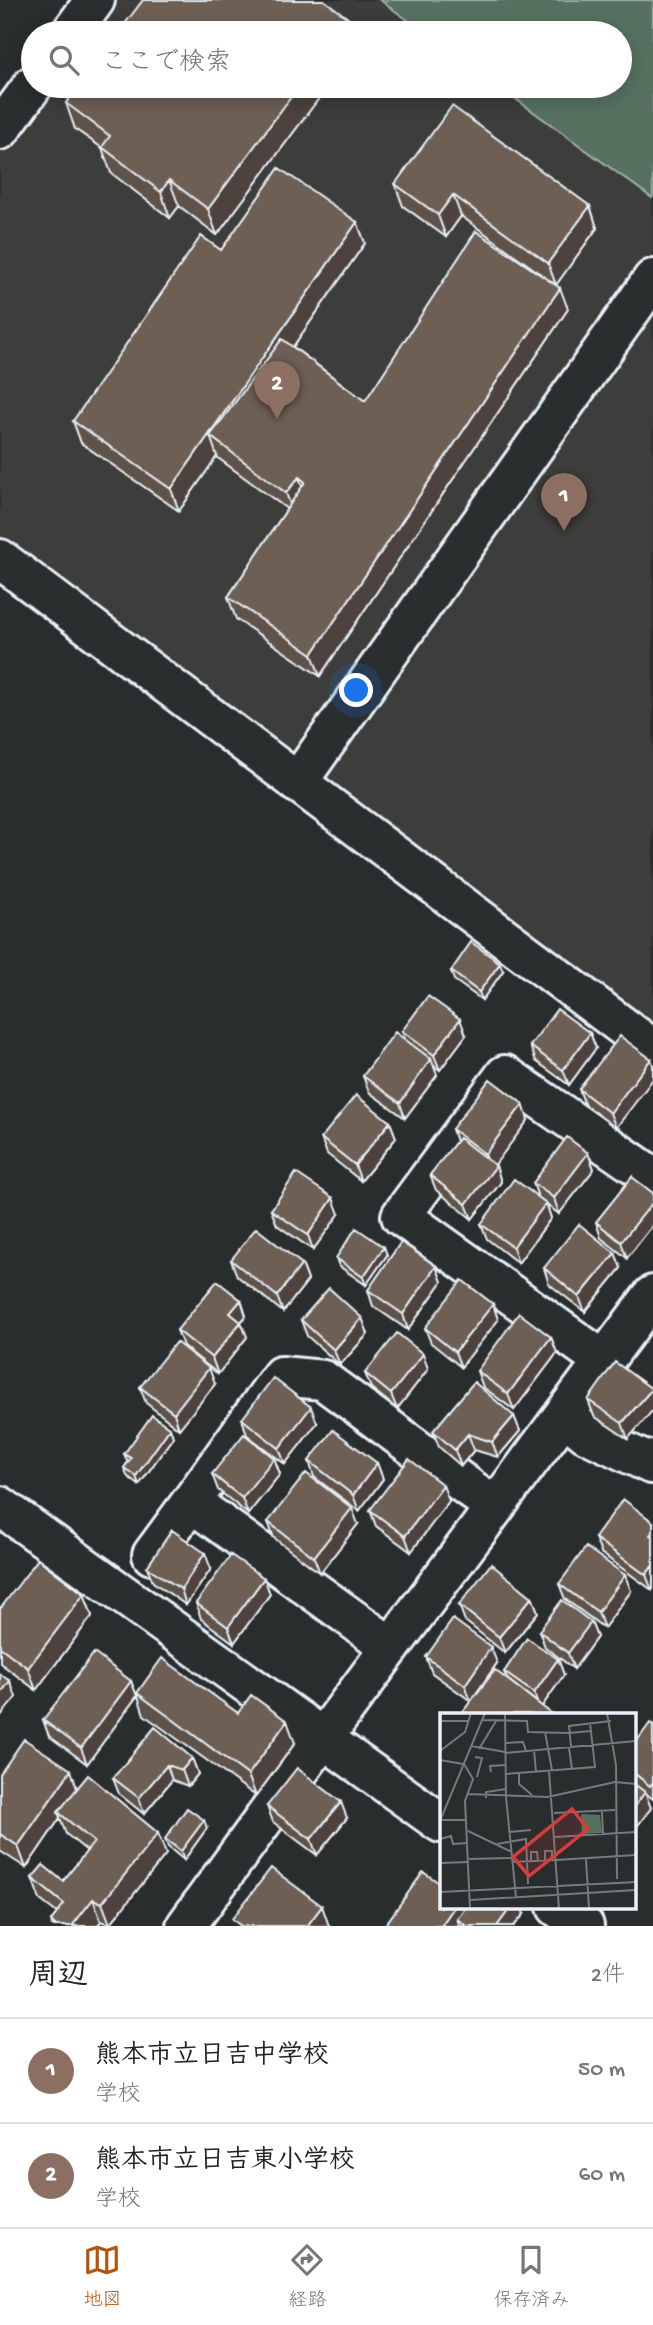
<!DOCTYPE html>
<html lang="ja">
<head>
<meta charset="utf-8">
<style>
  :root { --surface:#fff; --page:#f6f6f6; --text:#222; --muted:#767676; --line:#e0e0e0; --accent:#b45309 }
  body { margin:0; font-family:"Gochi Hand","Klee One",sans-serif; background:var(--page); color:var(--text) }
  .you { position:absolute; left:357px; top:691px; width:24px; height:24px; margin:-18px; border:5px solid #fff; border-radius:50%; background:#1a73e8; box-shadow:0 0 0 10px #1a73e833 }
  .badge { display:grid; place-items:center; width:46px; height:46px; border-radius:50%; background:var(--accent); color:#fff; font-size:23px; font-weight:700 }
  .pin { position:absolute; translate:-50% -58px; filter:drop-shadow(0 2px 4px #0008) }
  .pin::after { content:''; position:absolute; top:37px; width:24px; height:21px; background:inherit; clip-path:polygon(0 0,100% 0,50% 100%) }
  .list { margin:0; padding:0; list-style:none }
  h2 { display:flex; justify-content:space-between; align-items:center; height:91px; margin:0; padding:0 28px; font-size:30px }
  h2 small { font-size:23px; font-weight:400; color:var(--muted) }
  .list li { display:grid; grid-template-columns:46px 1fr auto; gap:21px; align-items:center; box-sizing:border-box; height:105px; padding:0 28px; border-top:2px solid var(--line) }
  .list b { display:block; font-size:26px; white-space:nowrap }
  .list p { margin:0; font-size:23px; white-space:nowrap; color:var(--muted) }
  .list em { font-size:23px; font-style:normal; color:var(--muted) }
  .icon { flex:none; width:38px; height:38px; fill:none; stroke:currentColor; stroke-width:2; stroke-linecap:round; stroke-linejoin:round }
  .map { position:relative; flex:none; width:653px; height:1926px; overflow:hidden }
  .search { position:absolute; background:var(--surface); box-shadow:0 4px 18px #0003; left:21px; right:21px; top:21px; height:77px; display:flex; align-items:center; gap:18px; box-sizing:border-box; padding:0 24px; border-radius:38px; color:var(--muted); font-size:26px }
  .sheet { height:301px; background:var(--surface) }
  nav { display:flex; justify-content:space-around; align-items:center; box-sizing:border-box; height:98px; border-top:2px solid var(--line); background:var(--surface); font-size:19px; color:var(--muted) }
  nav a { display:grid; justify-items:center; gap:4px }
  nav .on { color:var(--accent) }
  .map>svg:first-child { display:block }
  .built { fill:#3e3c3a }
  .green { fill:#577160; stroke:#a0b1ac; stroke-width:2 }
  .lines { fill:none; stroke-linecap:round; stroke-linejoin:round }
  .minor-casing { stroke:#e8f1f8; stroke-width:44 }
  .minor { stroke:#2a2d2e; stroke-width:38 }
  .wall { fill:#5f5249; stroke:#e8f1f8; stroke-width:2 }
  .shaded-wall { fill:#4d423c; stroke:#e8f1f8; stroke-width:2 }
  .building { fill:#6e5f55; stroke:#e8f1f8; stroke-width:2 }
  .inset-road { fill:none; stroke:#767b7f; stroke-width:2 }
  .view { fill:#d83c3d; fill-opacity:0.15; stroke:#d83c3d; stroke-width:3.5 }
  .inset-edge { fill:none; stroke:#e8f1f8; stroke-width:3.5 }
</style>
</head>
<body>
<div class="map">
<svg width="653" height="1926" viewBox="0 0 653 1926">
  <rect width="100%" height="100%" fill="#2a2d2e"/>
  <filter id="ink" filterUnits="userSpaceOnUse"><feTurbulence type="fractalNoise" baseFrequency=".0143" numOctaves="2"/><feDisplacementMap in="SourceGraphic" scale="14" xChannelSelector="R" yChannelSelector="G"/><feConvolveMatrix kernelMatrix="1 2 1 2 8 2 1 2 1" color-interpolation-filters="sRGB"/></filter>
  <g filter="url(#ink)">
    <path class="built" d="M95 0H653V1049L0 559V130L33 86H620V33H71Z"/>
    <path class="green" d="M380 0H653V196L652 198 498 86H620V33H426Z"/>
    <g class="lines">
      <defs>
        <path id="minor" d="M71 33 95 0
          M0 130 33 85
          M0 559 653 1049
          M297 783 653 279
          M604 1361 401 1216 505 1075 653 1177
          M564 1415 586 1433 651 1464 653 1460
          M0 1506 441 1823
          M152 1555 191 1502
          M391 1647 191 1502 281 1376 323 1380 495 1507
          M557 1907 584 1926
          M186 1926 323 1738 653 1295"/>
      </defs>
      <use href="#minor" class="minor-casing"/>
      <use href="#minor" class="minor"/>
    </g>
    <path class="wall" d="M79 86H328L217 235 179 206 170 218 111 173 102 148 75 129 66 103Z
      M395 184 590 206 597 228 556 285 568 309 320 676 236 619 228 597 287 509 218 458 217 456 179 511 81 443 73 421 221 250 357 222 365 243 293 347 365 401 553 283 461 216 446 237 403 206Z
      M451 971H503L482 1000 454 980Z
      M402 1031 466 1035 440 1070 434 1066 437 1075 405 1118 369 1092 363 1076 405 1039Z
      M590 1033 596 1048 569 1085 536 1061 530 1046Z
      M651 1059 616 1128 585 1105 579 1089Z
      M523 1104 528 1120 494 1165 496 1166 501 1182 472 1219 436 1190 430 1175 456 1142 452 1129Z
      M390 1122 396 1138 361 1181 327 1154 321 1138Z
      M588 1153 594 1169 559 1214 546 1204 551 1218 518 1263 487 1239 481 1224 538 1197 533 1183Z
      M632 1177 627 1258 601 1238 596 1222Z
      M271 1210 339 1214 313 1250 277 1225Z
      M384 1247 387 1255 366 1285 339 1266 336 1258Z
      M615 1253 621 1268 585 1312 549 1284 544 1268Z
      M231 1260 302 1264 308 1280 283 1312 237 1276Z
      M436 1266 442 1282 408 1330 373 1306 368 1290Z
      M241 1300 246 1316 241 1322 247 1337 218 1374 183 1346 177 1330Z
      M493 1304 498 1320 461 1367 431 1343 425 1328Z
      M362 1318 368 1334 340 1365 307 1336 301 1320Z
      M551 1337 557 1353 514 1410 483 1387 477 1371Z
      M423 1354 428 1369 397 1409 371 1388 365 1373Z
      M215 1384 179 1429 146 1403 140 1387Z
      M653 1393 628 1439 594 1416 588 1400Z
      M514 1416 520 1431 498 1457 474 1450 461 1466 439 1447 433 1431Z
      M242 1419 317 1423 285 1464 247 1435Z
      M170 1428 173 1437 139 1485 127 1476 124 1468 128 1462 124 1454Z
      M274 1458 280 1474 248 1514 218 1490 212 1474Z
      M309 1461 377 1463 383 1479 359 1511 314 1477Z
      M449 1501 411 1552 376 1526 370 1510Z
      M268 1522 358 1524 320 1573 274 1538Z
      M653 1522 652 1590 601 1553 595 1538Z
      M147 1567 211 1569 186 1605 153 1582Z
      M264 1578 270 1594 234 1643 201 1619 196 1603Z
      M559 1584 631 1591 604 1628 565 1599Z
      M84 1594 92 1616 36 1690 0 1663V1607H1Z
      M532 1597 538 1612 505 1653 465 1621 459 1605Z
      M591 1622 597 1637 574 1669 545 1647 539 1631Z
      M426 1657 497 1663 471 1701 432 1673Z
      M558 1659 564 1675 542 1706 507 1679 504 1672Z
      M131 1681 137 1696 87 1764 49 1736 43 1720Z
      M137 1693 238 1713 295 1743 256 1796 144 1715Z
      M653 1725V1799L645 1793 651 1808 634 1830V1745Z
      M192 1758 198 1774 188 1786 172 1780 144 1814 119 1794 113 1778Z
      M0 1774 77 1788 166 1854 110 1924 101 1921 97 1926H52L51 1921 57 1913 40 1900 32 1878 63 1881 87 1851 66 1834 60 1818 26 1868 0 1851Z
      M267 1806 347 1818 317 1855 273 1822Z
      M207 1828 184 1860 168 1847 165 1839Z
      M441 1907H464L465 1909 524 1914 514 1926H460L459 1924 457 1926H387L386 1924Z"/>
    <path class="shaded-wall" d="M349 19 354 33H338Z
      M299 86H328L217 235 208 209Z
      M169 180 179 206 170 218 161 192Z
      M453 195 461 216 446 237 438 215Z
      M590 206 597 228 556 285 548 263Z
      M357 222 365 243 224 446 210 436 217 456 179 511 171 489Z
      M560 288 568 309 320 676 312 654Z
      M299 477 306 498 294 514 286 493Z
      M500 963 503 971 482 1000 479 992Z
      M460 1019 466 1035 440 1070 434 1055Z
      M590 1033 596 1048 569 1085 563 1070Z
      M431 1059 437 1075 405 1118 400 1103Z
      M651 1059 653 1065V1079L616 1128 610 1113Z
      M523 1104 528 1120 491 1170 485 1154Z
      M390 1122 396 1138 361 1181 355 1165Z
      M588 1153 594 1169 559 1214 554 1198Z
      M496 1166 501 1182 472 1219 466 1204Z
      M333 1198 339 1214 313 1250 308 1235Z
      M653 1202V1225L627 1258 621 1242Z
      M546 1203 551 1218 518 1263 513 1247Z
      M384 1247 387 1255 366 1285 363 1277Z
      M615 1253 621 1268 585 1312 579 1297Z
      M302 1264 308 1280 283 1312 277 1296Z
      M436 1266 442 1282 408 1330 403 1314Z
      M241 1300 246 1316 236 1328 230 1313Z
      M493 1304 498 1320 461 1367 455 1352Z
      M362 1318 368 1334 340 1365 334 1350Z
      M241 1322 247 1337 218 1374 212 1358Z
      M551 1337 557 1353 514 1410 508 1394Z
      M423 1354 428 1369 397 1409 391 1394Z
      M209 1368 215 1384 179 1429 174 1413Z
      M652 1389 653 1393V1410L628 1439 622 1423Z
      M311 1407 317 1423 285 1464 279 1448Z
      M514 1416 520 1431 498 1457 492 1442Z
      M170 1428 173 1437 139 1485 136 1476Z
      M468 1434 474 1450 461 1466 455 1450Z
      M274 1458 280 1474 248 1514 242 1498Z
      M377 1463 383 1479 359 1511 353 1495Z
      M443 1485 449 1501 411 1552 405 1536Z
      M352 1508 358 1524 320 1573 314 1557Z
      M205 1553 211 1569 186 1605 181 1589Z
      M653 1565V1589L652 1590 646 1575Z
      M625 1575 631 1591 604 1628 598 1612Z
      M264 1578 270 1594 234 1643 228 1627Z
      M84 1594 92 1616 36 1690 28 1668Z
      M532 1597 538 1612 505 1653 499 1637Z
      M591 1622 597 1637 574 1669 568 1653Z
      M491 1647 497 1663 471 1701 465 1685Z
      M558 1659 564 1675 540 1709 534 1693Z
      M10 1681 16 1697 0 1717V1694Z
      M131 1681 137 1696 87 1764 81 1748Z
      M287 1721 295 1743 256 1796 248 1775Z
      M192 1758 198 1774 188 1786 182 1770Z
      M167 1765 172 1780 144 1814 139 1798Z
      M71 1770 78 1792 58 1812 60 1818 26 1868 18 1846Z
      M645 1792 651 1808 634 1830V1807Z
      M341 1802 347 1818 317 1855 311 1839Z
      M204 1820 207 1828 184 1860 181 1851Z
      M158 1833 166 1854 110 1924 102 1903Z
      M93 1899 101 1921 97 1926H72Z
      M322 1906 329 1926H307Z
      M454 1907H464L466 1913 457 1919 459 1924 457 1926H441Z
      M511 1907H521L524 1914 514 1926H497Z"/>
    <path class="building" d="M143 0H324L349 19 338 33H118Z
      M79 86H299L208 209 169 180 161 192 102 147 110 136 66 103Z
      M452 106 590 206 548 263 453 195 438 215 395 184Z
      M279 168 357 222 171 489 73 421 201 236 221 250Z
      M476 231 560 288 312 654 228 597 305 482 299 477 286 493 210 436 282 339 365 401Z
      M471 942 500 963 479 992 451 971Z
      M428 996 460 1019 434 1055 402 1031Z
      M557 1009 590 1033 563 1070 530 1046Z
      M395 1032 431 1059 400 1103 363 1076Z
      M620 1036 651 1059 610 1113 579 1089Z
      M490 1079 523 1104 485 1154 452 1129Z
      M356 1095 390 1122 355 1165 321 1138Z
      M567 1137 588 1153 554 1198 533 1183Z
      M459 1138 496 1166 466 1204 430 1175Z
      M296 1173 333 1198 308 1235 271 1210Z
      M632 1177 653 1193V1202L621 1242 596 1222Z
      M514 1179 546 1203 513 1247 481 1224Z
      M579 1224 615 1253 579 1297 544 1268Z
      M256 1228 302 1264 277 1296 231 1260Z
      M356 1228 384 1247 363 1277 336 1258Z
      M401 1242 436 1266 403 1314 368 1290Z
      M462 1280 493 1304 455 1352 425 1328Z
      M217 1281 241 1300 230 1313 241 1322 212 1358 177 1330Z
      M329 1288 362 1318 334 1350 301 1320Z
      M519 1313 551 1337 508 1394 477 1371Z
      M397 1333 423 1354 391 1394 365 1373Z
      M176 1342 209 1368 174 1413 140 1387Z
      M615 1362 652 1389 622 1423 588 1400Z
      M273 1378 311 1407 279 1448 242 1419Z
      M474 1382 514 1416 492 1442 468 1434 455 1450 433 1431Z
      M152 1415 170 1428 136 1476 124 1468 131 1458 124 1454Z
      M333 1430 377 1463 353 1495 309 1461Z
      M244 1434 274 1458 242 1498 212 1474Z
      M409 1459 443 1485 405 1536 370 1510Z
      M306 1473 352 1508 314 1557 268 1522Z
      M623 1499 653 1522V1531L650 1535 653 1536V1565L646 1575 595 1538Z
      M172 1530 205 1553 181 1589 147 1567Z
      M586 1547 625 1575 598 1612 559 1584Z
      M231 1555 264 1578 228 1627 196 1603Z
      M38 1559 84 1594 28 1668 0 1647V1609Z
      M491 1564 532 1597 499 1637 459 1605Z
      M562 1600 591 1622 568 1653 539 1631Z
      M453 1619 491 1647 465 1685 426 1657Z
      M527 1638 558 1659 534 1693 504 1672Z
      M94 1653 131 1681 81 1748 43 1720Z
      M162 1658 238 1713 251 1695 287 1721 248 1775 137 1693Z
      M495 1670 552 1714H461Z
      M0 1674 10 1681 0 1694Z
      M650 1723 653 1725V1782L650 1786 634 1773V1745Z
      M155 1727 192 1758 182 1770 167 1765 139 1798 113 1778Z
      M24 1739 71 1770 18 1846 0 1834V1774Z
      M297 1768 341 1802 311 1839 267 1806Z
      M88 1775 158 1833 102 1903 93 1899 72 1926H56L51 1921 64 1904 32 1878 43 1865 63 1881 94 1842 58 1812Z
      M634 1784 645 1792 634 1807Z
      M187 1808 204 1820 181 1851 165 1839Z
      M271 1868 322 1906 307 1926H241L232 1919Z
      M423 1872 441 1884V1907H454L441 1926H390L386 1924Z
      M466 1907H511L497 1926H467L457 1919Z"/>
  </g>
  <g transform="translate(440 1713)">
    <rect width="196" height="196" fill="#2a2d2e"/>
    <path d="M141 101 160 102 162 120 142 121Z" fill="#577160"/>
    <path class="inset-road" d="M65 0 66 84 76 184M167 0 176 52 177 166M42 7 87 8 88 19 129 20M0 8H29M105 19 112 57M129 20 151 18M65 30 83 29 86 38M31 33 65 39M131 34 129 13 171 8M129 35 132 56M39 36 56 8M94 37 96 59M0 38 25 19 31 0M65 40 196 28M35 44 42 45 37 64M0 47 23 51M24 51 33 66 25 88 30 196M109 58 119 196M51 59 50 53 65 52M79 60V71L92 82M66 61 155 54 150 10M27 81 108 84 175 69 196 71M46 85V79L66 76M162 99 163 121M114 100 175 97M0 107H27M0 108 45 0M28 118 72 139M69 119 91 117M115 124 196 119M0 126 11 123 13 131 28 130M57 131 86 126 88 171M29 146 73 145M146 146 149 196M116 147 196 142M91 148V139H97L98 148M105 148V138H112V148M73 149 116 147M0 150 29 149M0 179 196 169M30 187 196 177"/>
    <path class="view" d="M132 96 148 116 89 163 73 144Z"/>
    <rect width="196" height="196" class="inset-edge"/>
  </g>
</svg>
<div class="you"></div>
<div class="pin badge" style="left:564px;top:531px;background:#8d6e63">1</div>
<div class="pin badge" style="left:277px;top:419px;background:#8d6e63">2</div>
<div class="search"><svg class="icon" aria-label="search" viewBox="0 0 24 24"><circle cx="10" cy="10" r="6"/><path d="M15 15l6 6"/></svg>ここで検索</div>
</div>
<section class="sheet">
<h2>周辺<small>2件</small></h2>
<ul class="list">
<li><span class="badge" style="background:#8d6e63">1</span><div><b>熊本市立日吉中学校</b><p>学校</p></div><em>50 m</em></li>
<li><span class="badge" style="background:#8d6e63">2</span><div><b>熊本市立日吉東小学校</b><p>学校</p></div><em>60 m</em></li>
</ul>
</section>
<nav>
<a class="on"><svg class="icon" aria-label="map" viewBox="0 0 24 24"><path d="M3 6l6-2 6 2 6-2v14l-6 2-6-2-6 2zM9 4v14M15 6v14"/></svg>地図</a>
<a><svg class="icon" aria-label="directions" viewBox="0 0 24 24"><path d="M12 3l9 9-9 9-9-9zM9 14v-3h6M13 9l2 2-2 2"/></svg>経路</a>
<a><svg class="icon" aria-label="saved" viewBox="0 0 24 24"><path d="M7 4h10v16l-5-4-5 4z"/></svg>保存済み</a>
</nav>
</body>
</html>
